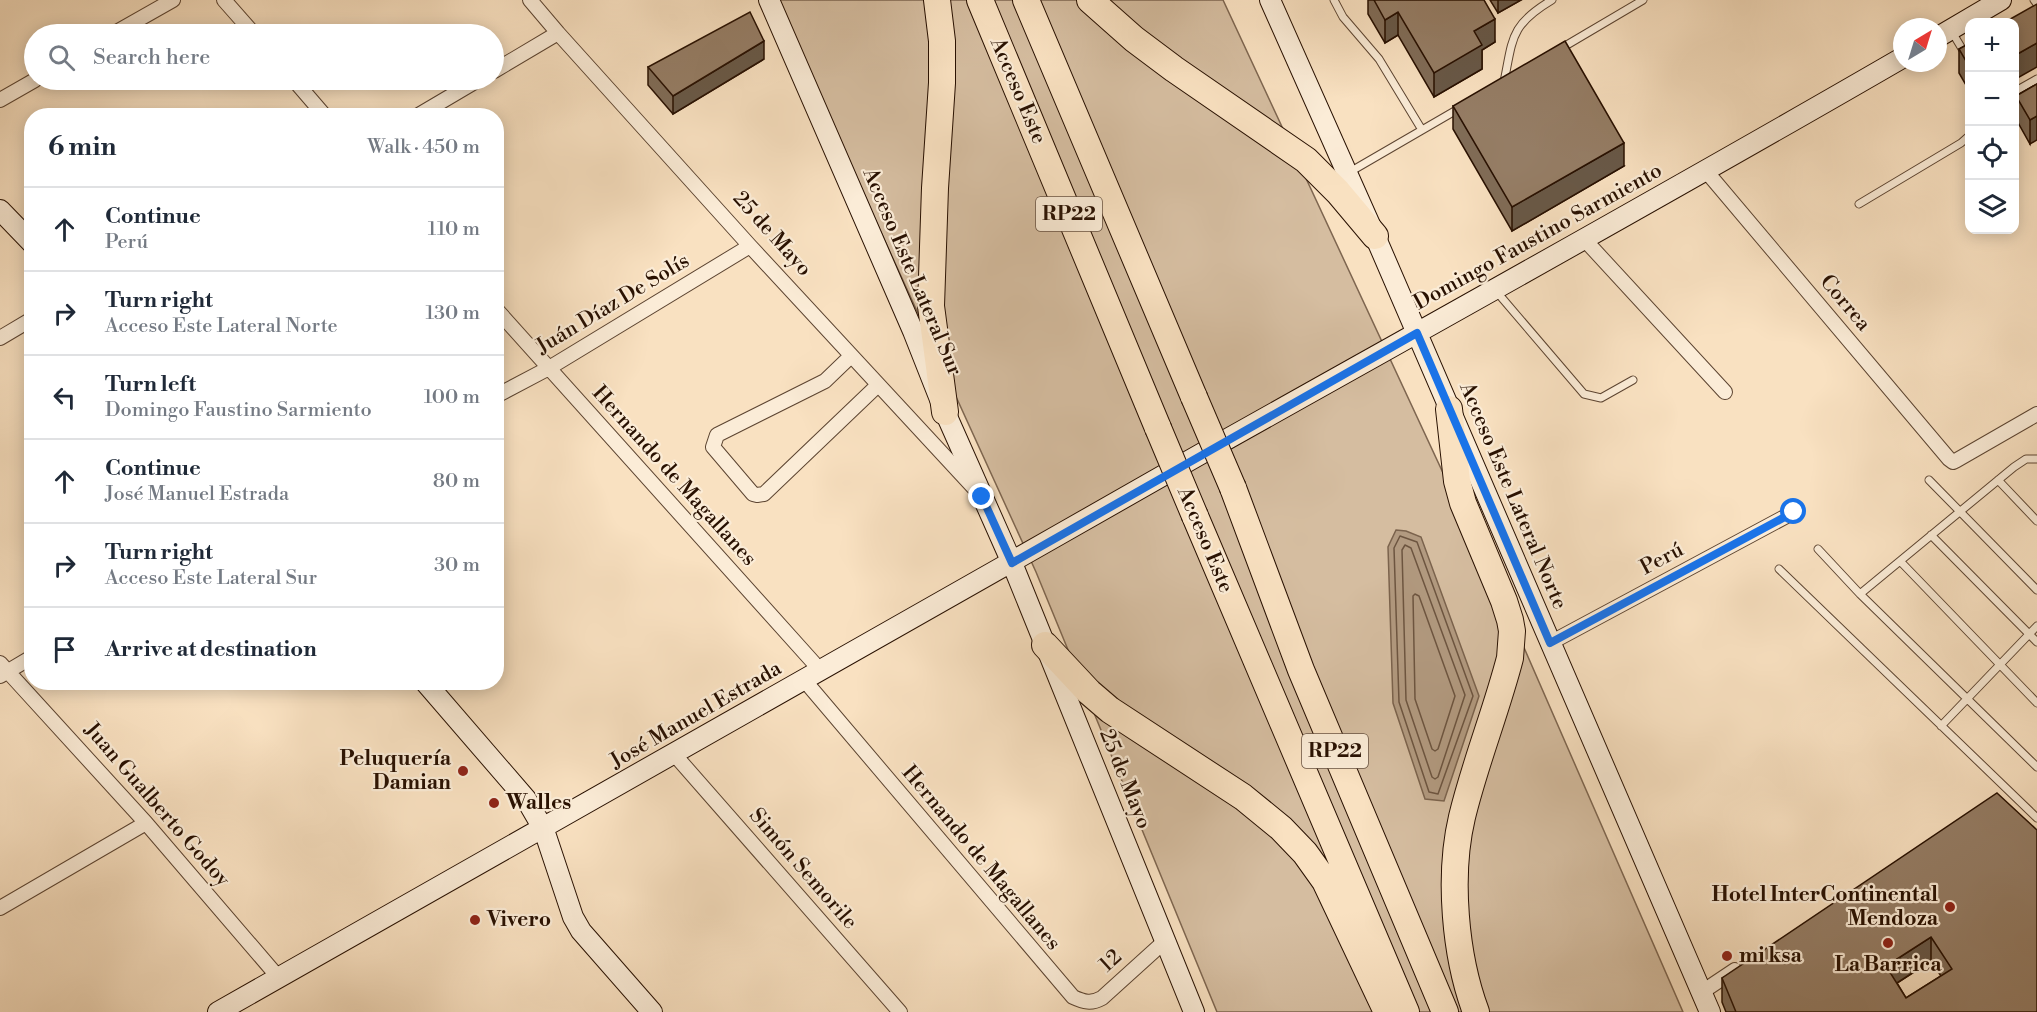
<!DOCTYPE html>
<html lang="en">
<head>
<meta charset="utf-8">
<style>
  :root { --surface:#fff; --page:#f2f2f3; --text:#1f2937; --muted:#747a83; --line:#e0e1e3 }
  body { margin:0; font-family:"Libre Bodoni",serif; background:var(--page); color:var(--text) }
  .controls { position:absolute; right:18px; top:18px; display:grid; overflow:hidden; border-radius:12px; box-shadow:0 3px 15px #0003 }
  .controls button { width:54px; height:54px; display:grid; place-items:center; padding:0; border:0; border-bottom:2px solid var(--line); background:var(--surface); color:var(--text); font:30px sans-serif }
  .compass { position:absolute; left:1893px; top:18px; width:54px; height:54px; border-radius:50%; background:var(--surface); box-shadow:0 3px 15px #0003; rotate:38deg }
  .stop { position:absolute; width:18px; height:18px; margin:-14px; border:4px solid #1a73e8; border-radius:50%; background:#fff }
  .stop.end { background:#1a73e8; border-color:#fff; box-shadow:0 2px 6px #0008 }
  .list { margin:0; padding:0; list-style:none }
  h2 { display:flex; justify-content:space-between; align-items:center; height:78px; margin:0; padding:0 24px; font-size:26px }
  h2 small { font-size:20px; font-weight:400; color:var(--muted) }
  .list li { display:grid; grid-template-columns:39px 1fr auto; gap:18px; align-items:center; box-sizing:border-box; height:84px; padding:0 24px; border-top:2px solid var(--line) }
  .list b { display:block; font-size:22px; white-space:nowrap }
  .list p { margin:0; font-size:20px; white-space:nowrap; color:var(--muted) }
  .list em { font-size:20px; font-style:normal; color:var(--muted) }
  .icon { flex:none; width:33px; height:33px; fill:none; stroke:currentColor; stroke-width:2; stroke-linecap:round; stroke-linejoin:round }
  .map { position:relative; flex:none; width:2037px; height:1012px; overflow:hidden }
  .search { position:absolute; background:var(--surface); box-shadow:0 3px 15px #0003; left:24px; top:24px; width:480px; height:66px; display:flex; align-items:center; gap:15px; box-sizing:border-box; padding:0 21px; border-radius:33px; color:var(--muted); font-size:22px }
  .panel { position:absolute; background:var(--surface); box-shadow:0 3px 15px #0003; left:24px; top:108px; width:480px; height:582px; border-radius:24px }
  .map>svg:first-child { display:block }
  .green { fill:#d5bda0; stroke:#7e6650; stroke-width:1.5 }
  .water { fill:#b29a80; stroke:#7b634d; stroke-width:1.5 }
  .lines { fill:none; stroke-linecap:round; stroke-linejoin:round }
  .shore { stroke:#6d5540; stroke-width:1.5 }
  .lane-casing { stroke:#5c4431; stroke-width:9 }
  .street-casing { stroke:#5c4431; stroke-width:16 }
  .secondary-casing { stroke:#281001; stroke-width:22 }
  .highway-casing { stroke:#281001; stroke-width:28 }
  .lane { stroke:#fbecd7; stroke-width:7 }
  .street { stroke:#fbecd7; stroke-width:14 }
  .secondary { stroke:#fbecd7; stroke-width:20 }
  .highway { stroke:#f9e1c1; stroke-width:26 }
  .highway-bridge-casing { stroke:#281001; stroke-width:28; stroke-linecap:butt }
  .highway-bridge { stroke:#f9e1c1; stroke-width:26 }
  .wall { fill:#806c57; stroke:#281001; stroke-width:1.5; fill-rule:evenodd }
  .shaded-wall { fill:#685847; stroke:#281001; stroke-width:1.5 }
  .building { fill:#957d65; stroke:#281001; stroke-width:1.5; fill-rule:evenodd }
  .route { stroke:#1a73e8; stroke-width:8 }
  .poi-dot { fill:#8f2418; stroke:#fbecd7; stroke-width:2 }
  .labels { text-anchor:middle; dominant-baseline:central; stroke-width:4.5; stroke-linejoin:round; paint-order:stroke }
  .shield { fill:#fbecd7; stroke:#675241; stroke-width:1.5 }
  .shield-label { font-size:20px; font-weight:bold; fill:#281001 }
  .street-label { font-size:21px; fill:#281001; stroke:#fbecd7 }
  .poi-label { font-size:21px; font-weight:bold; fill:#281001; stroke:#fbecd7; text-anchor:start }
</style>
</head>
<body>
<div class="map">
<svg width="2037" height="1012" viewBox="0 0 2037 1012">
  <rect width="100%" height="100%" fill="#f9e1c1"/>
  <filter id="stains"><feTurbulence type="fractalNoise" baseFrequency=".00333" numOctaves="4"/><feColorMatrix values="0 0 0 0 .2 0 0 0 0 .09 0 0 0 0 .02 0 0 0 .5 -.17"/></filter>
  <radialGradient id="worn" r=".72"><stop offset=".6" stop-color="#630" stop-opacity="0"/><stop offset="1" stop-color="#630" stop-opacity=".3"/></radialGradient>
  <path class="green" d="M775 0H1223L1518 634 1683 1012H1217L1036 572Z"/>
  <path class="water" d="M1396 530 1406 531 1421 537 1479 696 1444 801 1425 799 1393 703 1388 547Z"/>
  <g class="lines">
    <path class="shore" d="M1400 536 1417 542 1473 696 1438 794 1429 792 1399 702 1394 548Z
      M1405 545 1411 548 1465 695 1438 777 1435 779 1432 777 1406 700 1402 550Z
      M1415 594 1419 596 1455 696 1438 749 1435 751 1432 749 1415 699 1413 596Z"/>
    <defs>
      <path id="lane" d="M1334 0 1343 17 1379 59 1422 130
        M2034 0 2037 4
        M1952 32 1970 62
        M1560 49 1643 0
        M1504 82C1513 38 1510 25 1552 0
        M2014 92 2037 79
        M1348 173 1460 108
        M1859 204 1961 143 1970 135
        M1496 291 1584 394 1601 398 1633 380
        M2037 459H2026L2014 467 1860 594 2037 767
        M1929 480 2037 590
        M1998 480 2037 521
        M1931 535 2037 642
        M1818 549 1860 594
        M1900 561 2037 703
        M1779 569 2037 818
        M1941 726 2037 626"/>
      <path id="street" d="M224 0 254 34
        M530 0 558 33 750 246 975 489
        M113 34 173 0
        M494 71 558 33
        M294 80 325 116
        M0 100 35 80
        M417 116 478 80
        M1706 171 1949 459 1953 462 1957 460 2037 414
        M1584 239 1725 392
        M496 309 821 671
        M0 338 32 319
        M851 356 825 381 717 435 713 447 753 494 757 495 764 494 878 385
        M496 396 549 368 750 246
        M1550 643 1794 512
        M0 663 146 823 279 978
        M0 676 32 657
        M805 681 1073 997C1084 1002 1091 1004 1102 998L1165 941
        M674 754 900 1012
        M0 908 146 823
        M1702 992 1735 970"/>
      <path id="secondary" d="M769 0 913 331 945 412 1012 563 1194 1012
        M1270 0 1375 236 1710 1012
        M1938 37 2001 0
        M0 210 32 243
        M425 682 526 799 544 830 573 917 581 931 652 1012
        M218 1012C546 829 872 641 1199 455 1434 323 1669 193 1902 58"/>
      <path id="highway" d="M937 0 942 41V83L935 188 931 306 945 412
        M980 0 1158 428
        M1026 0 1194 397
        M1090 0 1134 39 1174 69 1306 160 1338 192 1375 236
        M1449 409 1457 481 1463 503 1504 601 1510 620 1512 631 1510 658C1496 712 1475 763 1462 817 1448 876 1455 956 1476 1012
        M1233 488 1301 670 1445 1012
        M1195 516 1406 1012
        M1045 645 1089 692 1110 710 1243 797 1281 828 1305 853 1325 881 1387 1012"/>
    </defs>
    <use href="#lane" class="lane-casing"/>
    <use href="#street" class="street-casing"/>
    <use href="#secondary" class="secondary-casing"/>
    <use href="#highway" class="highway-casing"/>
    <use href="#lane" class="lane"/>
    <use href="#street" class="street"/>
    <use href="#secondary" class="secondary"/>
    <use href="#highway" class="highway"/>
    <defs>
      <path id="highway-bridge" d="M1194 397 1233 488
        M1158 428 1195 516"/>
    </defs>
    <use href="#highway-bridge" class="highway-bridge-casing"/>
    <use href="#highway-bridge" class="highway-bridge"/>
  </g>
  <path class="wall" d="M1368 0H1484L1495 42 1482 50V69L1434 97 1398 35 1385 43 1368 14Z
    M1490 0H1521L1498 13Z
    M1970 43V92L1959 73V49Z
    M764 59 673 114 648 85V67Z
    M2037 84 2030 144 2016 119V96Z
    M1453 106 1624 166 1512 231 1453 129Z
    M2037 830V1012H1726L1722 1002V978ZM1931 961 1941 976 1906 998 1897 983Z"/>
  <path class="shaded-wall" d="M1498 0H1521L1498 13Z
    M1398 12V35L1385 43V20Z
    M1495 19V42L1482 50V69L1434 97V73L1474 31Z
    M764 41V59L673 114V96Z
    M2037 43V67L2014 80V56Z
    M2037 116V140L2030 144V120Z
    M1624 143V166L1512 231V207Z
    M1931 937V961L1886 990V966Z"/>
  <path class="building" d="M1374 0H1484L1495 19 1474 31 1482 45 1434 73 1398 12 1385 20Z
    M2037 4V43L2014 56V22H2005Z
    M750 12 764 41 673 96 648 67Z
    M1565 41 1624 143 1512 207 1453 106Z
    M1970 43V68L1959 49Z
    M2037 84V116L2030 120 2016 96Z
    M1997 793 2037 830V1011L2036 1012H1736L1722 978ZM1931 937 1952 969 1906 998 1886 966Z"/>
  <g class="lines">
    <path class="route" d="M982 497 1012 563 1417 333 1550 643 1794 512"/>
  </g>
  <g class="poi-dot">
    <circle cx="463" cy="771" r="6"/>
    <circle cx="494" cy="803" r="6"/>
    <circle cx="1950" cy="907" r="6"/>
    <circle cx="475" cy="920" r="6"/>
    <circle cx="1888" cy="943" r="6"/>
    <circle cx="1727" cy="956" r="6"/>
  </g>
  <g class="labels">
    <g class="shield">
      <rect x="1036" y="197" width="66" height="34" rx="4.5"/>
      <rect x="1302" y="734" width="66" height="34" rx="4.5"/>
    </g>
    <g class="shield-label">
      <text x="1069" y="214">RP22</text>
      <text x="1335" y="751">RP22</text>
    </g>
    <g class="street-label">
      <text transform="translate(1018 91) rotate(67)">Acceso Este</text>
      <text transform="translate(772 234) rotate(48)">25 de Mayo</text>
      <text transform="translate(1538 237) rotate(-29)">Domingo Faustino Sarmiento</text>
      <text transform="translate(912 272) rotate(67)">Acceso Este Lateral Sur</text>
      <text transform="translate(1845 303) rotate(50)">Correa</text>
      <text transform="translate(613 304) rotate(-31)">Juán Díaz De Solís</text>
      <text transform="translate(674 476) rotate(48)">Hernando de Magallanes</text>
      <text transform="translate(1513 496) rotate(67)">Acceso Este Lateral Norte</text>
      <text transform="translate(1205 540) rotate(67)">Acceso Este</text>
      <text transform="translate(1662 559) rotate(-28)">Perú</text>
      <text transform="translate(696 715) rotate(-30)">José Manuel Estrada</text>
      <text transform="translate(1125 779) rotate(68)">25 de Mayo</text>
      <text transform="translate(157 805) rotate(49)">Juan Gualberto Godoy</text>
      <text transform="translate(981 858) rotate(50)">Hernando de Magallanes</text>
      <text transform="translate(803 869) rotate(49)">Simón Semorile</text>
      <text transform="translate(1111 961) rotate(-42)">12</text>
    </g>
    <g class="poi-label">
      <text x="451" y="759" text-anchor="end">Peluquería<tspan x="451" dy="24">Damian</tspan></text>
      <text x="506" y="803">Walles</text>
      <text x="1938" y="895" text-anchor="end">Hotel InterContinental<tspan x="1938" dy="24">Mendoza</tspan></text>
      <text x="487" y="920">Vivero</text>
      <text x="1739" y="956">mi ksa</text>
      <text x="1888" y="965" text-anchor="middle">La Barrica</text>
    </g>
  </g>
  <rect width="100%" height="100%" filter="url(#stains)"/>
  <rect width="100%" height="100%" fill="url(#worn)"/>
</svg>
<div class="controls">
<button>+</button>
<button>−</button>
<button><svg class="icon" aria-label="locate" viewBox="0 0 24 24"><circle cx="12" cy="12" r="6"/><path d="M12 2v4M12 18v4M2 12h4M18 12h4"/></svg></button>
<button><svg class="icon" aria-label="layers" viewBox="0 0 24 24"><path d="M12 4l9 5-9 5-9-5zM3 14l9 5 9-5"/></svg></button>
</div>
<svg class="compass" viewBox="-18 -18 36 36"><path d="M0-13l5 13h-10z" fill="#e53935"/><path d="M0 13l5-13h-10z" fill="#747a83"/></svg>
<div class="stop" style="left:1794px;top:512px"></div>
<div class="stop end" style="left:982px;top:497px"></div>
<div class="search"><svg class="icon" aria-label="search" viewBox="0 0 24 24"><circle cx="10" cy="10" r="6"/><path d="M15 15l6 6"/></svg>Search here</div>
<section class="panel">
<h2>6 min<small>Walk · 450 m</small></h2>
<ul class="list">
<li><svg class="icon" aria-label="ahead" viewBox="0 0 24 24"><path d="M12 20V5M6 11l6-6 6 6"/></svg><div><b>Continue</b><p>Perú</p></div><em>110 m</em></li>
<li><svg class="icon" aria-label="right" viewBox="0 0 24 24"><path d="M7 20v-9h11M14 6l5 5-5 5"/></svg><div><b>Turn right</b><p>Acceso Este Lateral Norte</p></div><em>130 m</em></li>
<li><svg class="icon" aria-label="left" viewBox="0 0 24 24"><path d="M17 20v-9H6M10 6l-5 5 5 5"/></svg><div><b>Turn left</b><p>Domingo Faustino Sarmiento</p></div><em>100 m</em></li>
<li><svg class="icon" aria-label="ahead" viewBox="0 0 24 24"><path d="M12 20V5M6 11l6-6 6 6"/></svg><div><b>Continue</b><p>José Manuel Estrada</p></div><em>80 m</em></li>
<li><svg class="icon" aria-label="right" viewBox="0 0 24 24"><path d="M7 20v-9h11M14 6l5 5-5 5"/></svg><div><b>Turn right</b><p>Acceso Este Lateral Sur</p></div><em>30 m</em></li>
<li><svg class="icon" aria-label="arrive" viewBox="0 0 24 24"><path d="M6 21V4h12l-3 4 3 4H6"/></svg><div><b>Arrive at destination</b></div></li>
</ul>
</section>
</div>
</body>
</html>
